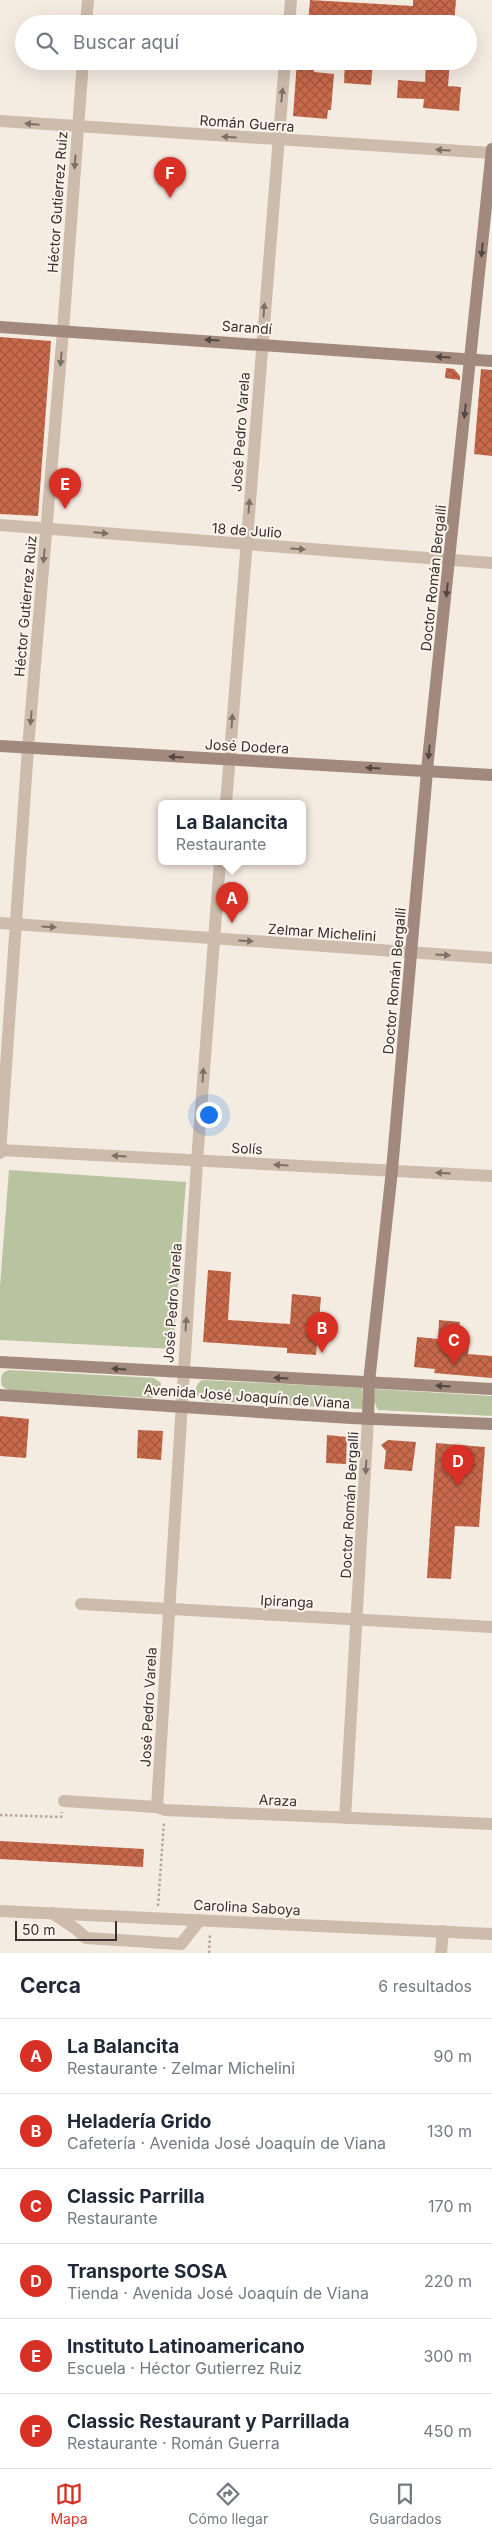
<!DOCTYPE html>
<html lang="es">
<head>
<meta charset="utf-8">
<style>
	:root { --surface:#fff; --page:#f2f2f3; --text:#1f2937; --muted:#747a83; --line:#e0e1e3; --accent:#d93025 }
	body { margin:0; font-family:Inter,sans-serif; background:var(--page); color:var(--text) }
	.scale { position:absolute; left:15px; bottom:12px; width:102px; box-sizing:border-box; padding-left:5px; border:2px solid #3b302b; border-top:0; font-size:14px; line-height:18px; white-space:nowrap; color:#3b302b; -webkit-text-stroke:4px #fbf5ee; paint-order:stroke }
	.you { position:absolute; left:208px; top:1114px; width:18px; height:18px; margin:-12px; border:4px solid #fff; border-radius:50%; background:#1a73e8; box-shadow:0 0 0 8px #1a73e833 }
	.badge { display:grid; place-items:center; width:32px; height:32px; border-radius:50%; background:var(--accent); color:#fff; font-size:16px; font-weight:700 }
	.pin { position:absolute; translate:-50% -41px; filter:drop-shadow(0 1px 2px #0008) }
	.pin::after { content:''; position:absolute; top:26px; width:18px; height:15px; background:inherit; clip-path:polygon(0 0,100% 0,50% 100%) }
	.popup { position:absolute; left:158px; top:800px; width:148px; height:65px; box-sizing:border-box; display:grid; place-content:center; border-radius:8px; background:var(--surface); filter:drop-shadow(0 1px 4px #0005); font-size:16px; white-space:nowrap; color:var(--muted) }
	.popup b { font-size:19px; color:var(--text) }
	.popup::after { content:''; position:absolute; left:50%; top:100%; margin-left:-10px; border:10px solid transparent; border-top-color:var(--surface) }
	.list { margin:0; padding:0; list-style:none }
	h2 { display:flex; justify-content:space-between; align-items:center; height:65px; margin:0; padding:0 20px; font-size:21px }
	h2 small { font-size:16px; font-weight:400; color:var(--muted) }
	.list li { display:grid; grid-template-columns:32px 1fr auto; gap:15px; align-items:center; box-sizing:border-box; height:75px; padding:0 20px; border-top:1px solid var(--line) }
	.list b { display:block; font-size:19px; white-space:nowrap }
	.list p { margin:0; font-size:16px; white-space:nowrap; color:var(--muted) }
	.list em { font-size:16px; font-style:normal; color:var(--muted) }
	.icon { flex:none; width:28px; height:28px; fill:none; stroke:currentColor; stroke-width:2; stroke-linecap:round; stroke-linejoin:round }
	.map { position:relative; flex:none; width:492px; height:1953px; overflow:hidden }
	.search { position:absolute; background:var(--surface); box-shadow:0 5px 20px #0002; left:15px; right:15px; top:15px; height:55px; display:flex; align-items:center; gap:12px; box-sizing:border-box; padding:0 18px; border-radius:28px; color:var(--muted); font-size:19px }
	.sheet { height:515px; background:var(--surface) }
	nav { display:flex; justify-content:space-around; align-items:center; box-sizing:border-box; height:70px; border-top:1px solid var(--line); background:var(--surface); font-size:14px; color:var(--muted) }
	nav a { display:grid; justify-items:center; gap:2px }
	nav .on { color:var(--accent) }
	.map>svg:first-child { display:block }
	.green { fill:#b8c4a0 }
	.building { fill:url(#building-cross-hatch) }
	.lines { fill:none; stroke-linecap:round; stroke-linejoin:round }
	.path { stroke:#b9a596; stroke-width:2.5; stroke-dasharray:2.5 2.5; stroke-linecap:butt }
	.street { stroke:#cdbbac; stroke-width:12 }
	.secondary { stroke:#a18a7d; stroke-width:12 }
	.oneway { fill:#7d6f65 }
	.oneway2 { fill:#544640 }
	.labels { text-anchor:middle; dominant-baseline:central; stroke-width:4; stroke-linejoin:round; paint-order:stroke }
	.street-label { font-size:14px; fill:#3b302b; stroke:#fbf5ee }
</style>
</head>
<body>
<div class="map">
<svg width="492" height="1953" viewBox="0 0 492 1953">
	<defs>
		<pattern id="building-cross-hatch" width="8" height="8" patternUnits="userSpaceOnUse" patternTransform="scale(1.25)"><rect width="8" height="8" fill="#c8694b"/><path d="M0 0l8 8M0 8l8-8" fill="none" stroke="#a4573f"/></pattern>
	</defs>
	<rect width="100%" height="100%" fill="#f4ebe1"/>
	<g class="green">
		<path d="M9 1170 186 1182 173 1349 0 1340V1286Z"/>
		<path d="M9 1370 154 1378 161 1383 160 1392 152 1398 8 1390 2 1386C0 1378 1 1372 9 1370Z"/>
		<path d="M202 1380 362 1388 363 1409 204 1401C194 1396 193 1386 202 1380Z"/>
		<path d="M375 1389 492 1396V1416L378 1410 374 1402Z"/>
	</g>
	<g class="building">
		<path d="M310 0 413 6V0H456L454 24 360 22V24H308Z"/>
		<path d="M297 61H315L314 72 334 74 331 110H328L327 119 293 116Z"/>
		<path d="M345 61H373L371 85 344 83Z"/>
		<path d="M426 61H450L448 86 461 87 459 111 423 108 424 99 397 98 398 80 425 82Z"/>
		<path d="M0 337 51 341 38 516 0 514Z"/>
		<path d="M446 368 454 369 460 376V380L445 378Z"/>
		<path d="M481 369 492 370V456L474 454Z"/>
		<path d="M208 1270 231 1272 228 1320 290 1324 292 1294 321 1297 316 1355 287 1353V1348L203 1342Z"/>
		<path d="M439 1320 460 1322 458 1337 470 1338 468 1354 492 1356V1378L434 1373 435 1369 414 1367 417 1337 438 1339Z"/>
		<path d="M0 1416 29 1419 26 1458 0 1456Z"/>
		<path d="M138 1430 163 1431 161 1460 137 1458Z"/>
		<path d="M327 1435 347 1437 346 1464 326 1463Z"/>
		<path d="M388 1440 416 1442 412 1471 384 1469 386 1451 381 1445Z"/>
		<path d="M436 1443 485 1447 479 1527 455 1526 451 1579 427 1578Z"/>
		<path d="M0 1841 144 1849 143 1867 0 1859Z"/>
	</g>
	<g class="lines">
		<g class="path">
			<path d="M0 1815 61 1817 62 1812"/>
			<path d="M158 1906 164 1822"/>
			<path d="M209 1953 210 1934"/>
		</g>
		<g class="street">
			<path d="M86 24 88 0"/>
			<path d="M289 24 291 0"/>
			<path d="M0 121 492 153"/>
			<path d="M0 525 492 563"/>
			<path d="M226 804 285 61"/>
			<path d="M0 923 492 958"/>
			<path d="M0 1150 492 1176"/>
			<path d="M0 1153 28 748 63 331 83 61"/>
			<path d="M81 1604 492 1627"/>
			<path d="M64 1801 157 1807 165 1810 492 1824"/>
			<path d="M157 1807 197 1161 220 862"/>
			<path d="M345 1818 368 1419"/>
			<path d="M0 1911 492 1934"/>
			<path d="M52 1913 76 1929 86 1938 181 1944 200 1920"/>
			<path d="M441 1953 443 1931"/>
		</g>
		<g class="secondary">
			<path d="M0 327 492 361"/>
			<path d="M0 746 492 775"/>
			<path d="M0 1362 492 1389"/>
			<path d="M0 1395 351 1418 492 1424"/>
			<path d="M368 1419 369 1382 392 1170 428 760 492 149"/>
		</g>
	</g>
	<defs><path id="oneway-solid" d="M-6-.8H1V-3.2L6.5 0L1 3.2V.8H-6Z" transform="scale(1.25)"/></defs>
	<g class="oneway">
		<use href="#oneway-solid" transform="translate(282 95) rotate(-84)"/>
		<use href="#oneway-solid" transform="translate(32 124) rotate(-175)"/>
		<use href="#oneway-solid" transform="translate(229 137) rotate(-176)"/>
		<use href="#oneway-solid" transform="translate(443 150) rotate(-177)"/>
		<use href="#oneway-solid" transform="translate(75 162) rotate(94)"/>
		<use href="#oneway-solid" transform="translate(264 310) rotate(-86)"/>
		<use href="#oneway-solid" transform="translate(61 359) rotate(95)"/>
		<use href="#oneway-solid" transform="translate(249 506) rotate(-86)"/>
		<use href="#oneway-solid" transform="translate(101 533) rotate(5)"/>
		<use href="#oneway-solid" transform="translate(298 549) rotate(4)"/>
		<use href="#oneway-solid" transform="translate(44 556) rotate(95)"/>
		<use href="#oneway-solid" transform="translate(31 718) rotate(95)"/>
		<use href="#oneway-solid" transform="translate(232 721) rotate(-86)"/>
		<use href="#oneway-solid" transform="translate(49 927) rotate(4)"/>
		<use href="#oneway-solid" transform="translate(246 941) rotate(4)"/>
		<use href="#oneway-solid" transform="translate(443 955) rotate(3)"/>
		<use href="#oneway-solid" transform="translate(203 1075) rotate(-86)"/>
		<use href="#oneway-solid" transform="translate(119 1156) rotate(-177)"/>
		<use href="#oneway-solid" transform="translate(281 1165) rotate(-177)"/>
		<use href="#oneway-solid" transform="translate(443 1173) rotate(-177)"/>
		<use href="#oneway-solid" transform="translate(186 1324) rotate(-86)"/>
		<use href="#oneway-solid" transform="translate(366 1467) rotate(93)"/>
	</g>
	<g class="oneway2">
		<use href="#oneway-solid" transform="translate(482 250) rotate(96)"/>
		<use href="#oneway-solid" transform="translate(212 340) rotate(-176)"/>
		<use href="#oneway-solid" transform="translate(443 357) rotate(-176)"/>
		<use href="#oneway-solid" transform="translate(465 411) rotate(96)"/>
		<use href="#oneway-solid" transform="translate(447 590) rotate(96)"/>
		<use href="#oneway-solid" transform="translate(429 752) rotate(96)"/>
		<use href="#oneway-solid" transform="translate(176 757) rotate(-177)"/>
		<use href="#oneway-solid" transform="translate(373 768) rotate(-177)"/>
		<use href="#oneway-solid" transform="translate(119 1369) rotate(-177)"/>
		<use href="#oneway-solid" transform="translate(281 1378) rotate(-177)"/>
		<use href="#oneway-solid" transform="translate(443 1386) rotate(-176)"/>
	</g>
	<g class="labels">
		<g class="street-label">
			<text transform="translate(247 123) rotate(4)">Román Guerra</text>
			<text transform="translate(57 202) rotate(-86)">Héctor Gutierrez Ruiz</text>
			<text transform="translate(247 327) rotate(4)">Sarandí</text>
			<text transform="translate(240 432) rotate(-86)">José Pedro Varela</text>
			<text transform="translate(247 530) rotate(4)">18 de Julio</text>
			<text transform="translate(433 578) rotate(-84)">Doctor Román Bergalli</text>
			<text transform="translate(25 606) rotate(-85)">Héctor Gutierrez Ruiz</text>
			<text transform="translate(247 746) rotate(3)">José Dodera</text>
			<text transform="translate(322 932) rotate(4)">Zelmar Michelini</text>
			<text transform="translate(394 981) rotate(-85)">Doctor Román Bergalli</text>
			<text transform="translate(247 1148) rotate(3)">Solís</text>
			<text transform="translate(172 1303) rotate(-86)">José Pedro Varela</text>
			<text transform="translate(247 1396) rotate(4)">Avenida José Joaquín de Viana</text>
			<text transform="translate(349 1505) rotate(-87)">Doctor Román Bergalli</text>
			<text transform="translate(287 1601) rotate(3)">Ipiranga</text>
			<text transform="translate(148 1707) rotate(-87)">José Pedro Varela</text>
			<text transform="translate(278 1800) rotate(3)">Araza</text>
			<text transform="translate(247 1907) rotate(3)">Carolina Saboya</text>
		</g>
	</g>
</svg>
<div class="scale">50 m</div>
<div class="you"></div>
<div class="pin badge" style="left:232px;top:923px">A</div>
<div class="popup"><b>La Balancita</b>Restaurante</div>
<div class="pin badge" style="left:322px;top:1353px">B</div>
<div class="pin badge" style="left:454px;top:1365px">C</div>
<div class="pin badge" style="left:458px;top:1486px">D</div>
<div class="pin badge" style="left:65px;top:509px">E</div>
<div class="pin badge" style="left:170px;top:198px">F</div>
<div class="search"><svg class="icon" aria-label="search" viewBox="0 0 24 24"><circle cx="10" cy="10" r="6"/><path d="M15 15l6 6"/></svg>Buscar aquí</div>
</div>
<section class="sheet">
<h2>Cerca<small>6 resultados</small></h2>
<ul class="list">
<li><span class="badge">A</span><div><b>La Balancita</b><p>Restaurante · Zelmar Michelini</p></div><em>90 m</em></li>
<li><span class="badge">B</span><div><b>Heladería Grido</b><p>Cafetería · Avenida José Joaquín de Viana</p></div><em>130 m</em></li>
<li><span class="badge">C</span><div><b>Classic Parrilla</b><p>Restaurante</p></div><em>170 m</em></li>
<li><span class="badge">D</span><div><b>Transporte SOSA</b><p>Tienda · Avenida José Joaquín de Viana</p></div><em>220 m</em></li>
<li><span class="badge">E</span><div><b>Instituto Latinoamericano</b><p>Escuela · Héctor Gutierrez Ruiz</p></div><em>300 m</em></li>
<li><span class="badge">F</span><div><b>Classic Restaurant y Parrillada</b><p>Restaurante · Román Guerra</p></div><em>450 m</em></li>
</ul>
</section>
<nav>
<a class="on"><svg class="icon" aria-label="map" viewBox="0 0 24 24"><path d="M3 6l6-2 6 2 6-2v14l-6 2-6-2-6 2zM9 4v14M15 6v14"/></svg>Mapa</a>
<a><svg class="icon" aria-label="directions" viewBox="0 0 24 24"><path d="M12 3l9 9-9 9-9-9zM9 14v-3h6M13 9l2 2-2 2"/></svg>Cómo llegar</a>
<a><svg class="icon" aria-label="saved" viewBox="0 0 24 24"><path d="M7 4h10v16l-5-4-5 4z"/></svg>Guardados</a>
</nav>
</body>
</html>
